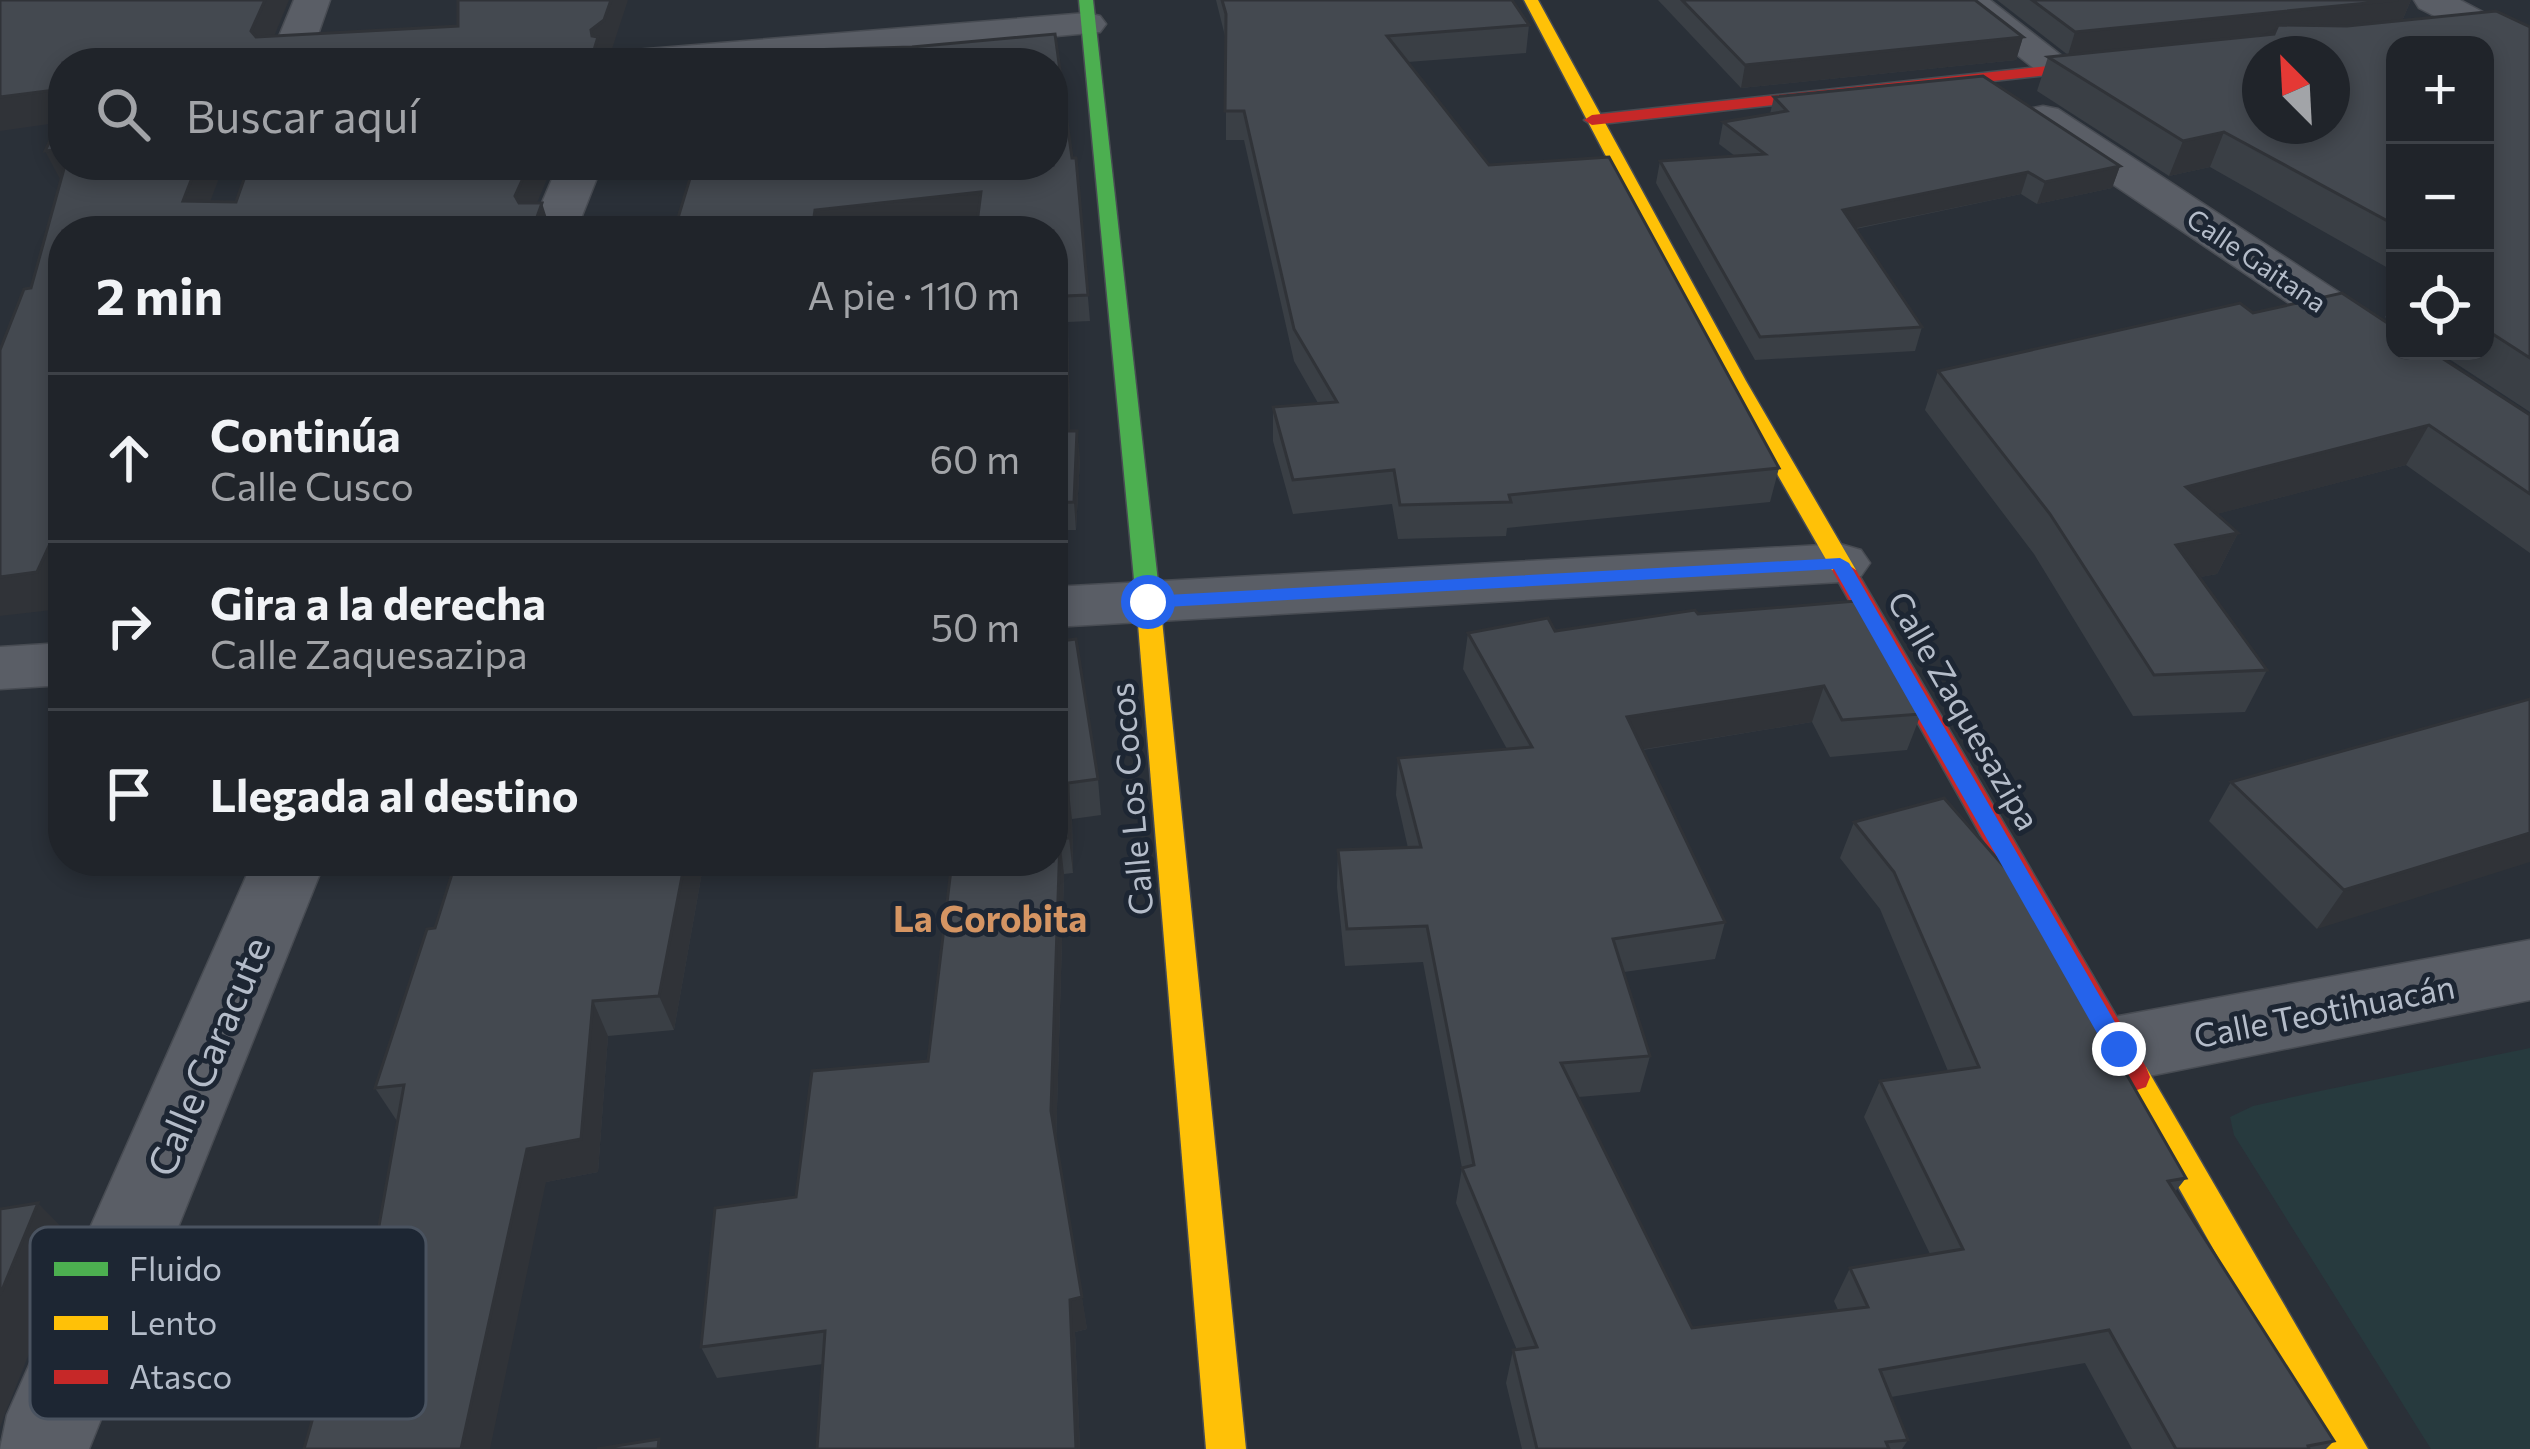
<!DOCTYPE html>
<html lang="es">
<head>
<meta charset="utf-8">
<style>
	:root { --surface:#20242a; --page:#282c32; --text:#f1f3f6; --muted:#a2a4a8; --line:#3d4147 }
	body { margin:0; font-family:Commissioner,sans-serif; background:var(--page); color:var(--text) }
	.controls { position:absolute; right:36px; top:36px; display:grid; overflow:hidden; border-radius:24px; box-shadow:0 6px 18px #0003 }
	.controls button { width:108px; height:108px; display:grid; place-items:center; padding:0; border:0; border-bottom:3px solid var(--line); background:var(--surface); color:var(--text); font:60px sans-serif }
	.compass { position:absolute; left:2242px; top:36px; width:108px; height:108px; border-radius:50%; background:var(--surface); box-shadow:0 6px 18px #0003; rotate:336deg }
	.stop { position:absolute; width:36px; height:36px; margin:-27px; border:9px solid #2563eb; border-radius:50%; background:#fff }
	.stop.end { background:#2563eb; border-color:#fff; box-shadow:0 3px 12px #0008 }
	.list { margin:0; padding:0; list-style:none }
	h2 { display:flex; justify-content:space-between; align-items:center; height:156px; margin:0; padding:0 48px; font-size:51px }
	h2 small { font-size:39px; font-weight:400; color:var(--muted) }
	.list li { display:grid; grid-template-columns:78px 1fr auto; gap:36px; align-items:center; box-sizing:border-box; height:168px; padding:0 48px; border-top:3px solid var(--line) }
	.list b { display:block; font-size:45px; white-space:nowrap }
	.list p { margin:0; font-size:39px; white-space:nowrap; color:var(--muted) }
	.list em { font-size:39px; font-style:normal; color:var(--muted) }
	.icon { flex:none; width:66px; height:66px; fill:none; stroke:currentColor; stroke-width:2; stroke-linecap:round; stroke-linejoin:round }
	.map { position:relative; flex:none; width:2530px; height:1449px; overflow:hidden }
	.search { position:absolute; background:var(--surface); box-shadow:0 6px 18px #0003; left:48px; top:48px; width:1020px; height:132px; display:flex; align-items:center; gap:30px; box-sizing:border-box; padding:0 42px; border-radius:48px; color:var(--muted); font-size:45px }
	.panel { position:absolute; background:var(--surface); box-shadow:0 6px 18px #0003; left:48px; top:216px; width:1020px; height:660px; border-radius:48px }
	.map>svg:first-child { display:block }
	.green { fill:#273a3e }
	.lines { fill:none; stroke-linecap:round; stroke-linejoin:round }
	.street-casing { stroke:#484c53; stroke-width:3 }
	.fast-casing { stroke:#484c53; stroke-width:3 }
	.slow-casing { stroke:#484c53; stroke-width:3 }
	.jam-casing { stroke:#484c53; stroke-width:3 }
	.street { fill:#5a5e66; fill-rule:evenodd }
	.fast { fill:#4caf50; fill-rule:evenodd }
	.slow { fill:#ffc107; fill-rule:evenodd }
	.jam { fill:#c62828; fill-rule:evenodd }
	.wall { fill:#3a3f45 }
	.shaded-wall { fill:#303338 }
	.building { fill:#444950; stroke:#303338; stroke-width:3; fill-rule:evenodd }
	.route { fill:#2563eb }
	.labels { text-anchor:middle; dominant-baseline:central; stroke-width:10; stroke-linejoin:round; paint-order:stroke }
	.far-street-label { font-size:27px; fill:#b4bcc9; stroke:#1d2633 }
	.street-label { font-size:33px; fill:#b4bcc9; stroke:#1d2633 }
	.neighbourhood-label { font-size:36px; font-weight:bold; fill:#d59563; stroke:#1d2633 }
	.near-street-label { font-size:39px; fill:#b4bcc9; stroke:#1d2633 }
	.key { fill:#1d2633; stroke:#4a5360; stroke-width:3 }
	.key-label { font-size:33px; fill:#b4bcc9 }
</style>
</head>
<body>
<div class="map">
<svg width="2530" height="1449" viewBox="0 0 2530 1449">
	<rect width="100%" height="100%" fill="#2a3038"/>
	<path class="green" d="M2530 1048V1449H2431L2234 1135 2230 1117 2253 1106 2320 1091Z"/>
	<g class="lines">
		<g class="street-casing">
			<g id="street">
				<path d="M294 0H330L308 63H268Z"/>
				<path d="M1948 0H1990L2080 70 2074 78H2046Z"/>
				<path d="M2414 0H2460L2530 37V65L2419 8Z"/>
				<path d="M1087 13 1100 16 1106 24 1100 32 761 63H603L609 55 623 51Z"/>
				<path d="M2043 106 2058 109 2395 329V351H2429L2530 417V457L2511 453 2028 127 2022 118 2028 109Z"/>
				<path d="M558 165H602L576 231H530Z"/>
				<path d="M1840 544 1861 550 1870 563 1861 576 1840 582 1053 627V587Z"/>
				<path d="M63 643V685L0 689V647Z"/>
				<path d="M253 861H325L89 1449H0L7 1415Z"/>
				<path d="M2530 940V1000L2119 1082 2091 1072 2079 1049 2091 1026 2119 1016Z"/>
			</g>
		</g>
		<g class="fast-casing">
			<path id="fast" d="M1079 0H1093L1160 600 1148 608 1136 600Z"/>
		</g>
		<g class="slow-casing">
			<g id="slow">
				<path d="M1524 0H1538L1746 381 1856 570 1853 575 1844 578 1832 570 1724 381Z"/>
				<path d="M1148 592 1160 600 1246 1449H1206L1136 600Z"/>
				<path d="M2134 1063 2146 1067 2368 1449H2326L2122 1087 2118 1077 2122 1067Z"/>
			</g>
		</g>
		<g class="jam-casing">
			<g id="jam">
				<path d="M2132 57 2138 59V65L1592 125 1584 120 1592 115Z"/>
				<path d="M1844 562 1856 570 2146 1067 2150 1077 2146 1087 2134 1091 2122 1087 1832 570Z"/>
			</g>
		</g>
		<use href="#street" class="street"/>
		<use href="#fast" class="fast"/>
		<use href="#slow" class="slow"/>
		<use href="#jam" class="jam"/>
	</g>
	<g class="wall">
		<path d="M1216 0H1512L1529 25 1526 53 1408 62 1489 165 1779 468 1770 502 1507 528 1506 536 1398 539 1392 504 1293 514 1273 441V407L1318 403 1294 361 1244 140H1226V40Z"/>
		<path d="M1658 0H1975L2023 37 2016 60 1741 88Z"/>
		<path d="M1997 0H2411L2402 21 2530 27V412L2437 351H2485V45H2395V272L2210 167 2169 176 2037 91 2048 57 2068 55Z"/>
		<path d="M1774 97 2120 166 2112 188 2037 204 2021 194 1856 229 1922 327 1915 351 1755 360 1656 183 1660 161 1735 156 1719 144 1723 122 1770 114Z"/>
		<path d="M1076 158 1090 321 1068 322 1070 431 1080 458 1076 530H1053V231L978 218 856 231H674Z"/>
		<path d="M2395 299V325L2385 317Z"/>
		<path d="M2253 313 2530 415V553L2406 465 2216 514 2238 533 2217 574 2200 577 2267 670 2245 712 2133 716 2034 554 1925 410 1938 371Z"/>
		<path d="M1698 614 1921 714 1907 750 1830 757 1812 722 1643 750 1725 922 1715 959 1624 972 1650 1056 1640 1092 1578 1097 1692 1328 1838 1310 1834 1301 1850 1268 1930 1254 1864 1117 1880 1081 1948 1071 1880 909 1840 858 1854 822 2186 1178 2175 1192 2334 1441 2326 1449H2132L2085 1363 1891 1397 1908 1440 1902 1449H1522L1506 1383 1513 1350H1517L1456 1203 1462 1168 1423 962 1345 966 1337 887 1338 850 1408 848 1396 795 1398 758 1507 749 1463 669 1468 633 1555 631Z"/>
		<path d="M1053 642 1098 779 1101 815 1072 819 1073 873 1064 874 1056 1143 1087 1329 1075 1332 1080 1449H817L823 1364 717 1378 701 1347 796 1197 928 1061Z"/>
		<path d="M2530 699 2317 929 2209 821 2231 782Z"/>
		<path d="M456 861H704L674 1030 608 1036 598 1172 546 1182 376 1243 397 1121 375 1088 435 928Z"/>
	</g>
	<g class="shaded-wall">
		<path d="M265 0H289L264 61 251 31Z"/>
		<path d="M611 0H628L612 49 604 57 605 63H590L591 30Z"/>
		<path d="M2398 0H2411L2402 21 2068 55 2075 32Z"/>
		<path d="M2023 37 2016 60 1741 88 1745 65Z"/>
		<path d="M63 89V122L0 131V97Z"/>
		<path d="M2224 132 2210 167 2169 176 2183 141Z"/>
		<path d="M63 149V165H78L62 183 45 151Z"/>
		<path d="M197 165H224L199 231 183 201Z"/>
		<path d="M529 165H553L526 229 515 196Z"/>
		<path d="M2120 166 2112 188 2037 204 2045 182Z"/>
		<path d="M2028 172 2021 194 1837 232 1843 210Z"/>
		<path d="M981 192 984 217 856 231H812L815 210Z"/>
		<path d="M542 203 551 231H532Z"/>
		<path d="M1066 296 1068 322 1070 459 1068 431Z"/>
		<path d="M2429 425 2406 465 2167 527 2186 487Z"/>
		<path d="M1077 431 1080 458 1076 530 1074 502Z"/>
		<path d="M63 516V603L61 609 0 616V577Z"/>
		<path d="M2238 533 2217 574 2157 585 2176 545Z"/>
		<path d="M1824 686 1812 722 1620 753 1627 717Z"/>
		<path d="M1068 783 1072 819 1073 873 1069 838Z"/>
		<path d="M2530 833V862L2317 929 2344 890Z"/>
		<path d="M1060 839 1064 874 1056 1144 1051 1111Z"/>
		<path d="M685 861H704L674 1030 659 996Z"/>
		<path d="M838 861H900L841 872Z"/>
		<path d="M593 1001 608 1036 598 1172 546 1182 490 1449H461L527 1149Z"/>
		<path d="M38 1203 74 1240 0 1427V1295Z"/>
		<path d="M1082 1297 1087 1329 1075 1332 1080 1449H1076L1070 1300Z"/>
	</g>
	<g class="building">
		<path d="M0 0H265L251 31 256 37 458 26V0H611L604 20 591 30 592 36 598 37 590 63H63V89L0 97Z"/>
		<path d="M1222 0H1512L1529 25 1387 36 1489 165 1609 157 1779 468 1509 495 1511 502 1400 505 1394 470 1293 480 1273 407 1337 402 1294 329 1244 111H1225L1226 14Z"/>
		<path d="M1682 0H1975L2023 37 1745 65Z"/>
		<path d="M2032 0H2398L2075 32Z"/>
		<path d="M2496 11 2530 27V358L2485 329V45H2395V225L2224 132 2183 141 2048 57 2274 34 2278 25 2347 26ZM2260 54H2332V126H2260Z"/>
		<path d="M1055 34 1072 158H1076L1088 295 1066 296 1068 431H1077L1074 502 1053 503V231H976L981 192 815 210 812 231H674L694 165H1053V63H729L733 52 912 47Z"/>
		<path d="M1983 76 2120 166 2045 182 2028 172 1843 210 1922 327 1760 337 1660 161 1765 154 1723 122 1787 111 1774 97Z"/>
		<path d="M63 114V149L45 151Z"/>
		<path d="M65 165H197L183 201 236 202 249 165H529L515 196 519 203H542L532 231H63V516L37 572 0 577V350L24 289 31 288Z"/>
		<path d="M2342 293 2395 328V351H2431L2530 415V494L2429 425 2186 487 2238 533 2176 545 2267 670 2154 675 2050 514 1938 371 2240 303 2253 313Z"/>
		<path d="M1856 601 1921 714 1842 720 1824 686 1627 717 1725 922 1613 939 1650 1056 1561 1063 1692 1328 1868 1307 1850 1268 1963 1249 1880 1081 1979 1067 1894 872 1854 822 1944 798 2014 878 2186 1178 2168 1181 2334 1441 2308 1446 2309 1449H2176L2109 1330 1880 1370 1908 1440 1886 1442 1889 1449H1537L1513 1350 1537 1347 1462 1168 1474 1165 1427 926 1347 929 1338 850 1421 847 1398 758 1532 747 1468 633 1548 618 1555 631 1695 610 1698 614Z"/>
		<path d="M1076 639 1098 779 1068 783 1069 838 1060 839 1051 1111 1082 1297 1070 1300 1076 1449H817L825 1331 701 1347 715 1208 796 1197 812 1071 928 1061 952 861H1053V642Z"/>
		<path d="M2530 699V833L2344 890 2231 782Z"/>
		<path d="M456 861H685L659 996 593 1001 581 1139 527 1149 461 1449H304L362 1245 376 1243 404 1085 375 1088 427 929 435 928Z"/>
		<path d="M38 1203 0 1295V1209Z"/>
		<path d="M659 1439 658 1449H597Z"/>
	</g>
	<path class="route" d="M1840 558 1849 563 2127 1043V1056H2110L1834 569 1148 608 1139 602 1148 596Z"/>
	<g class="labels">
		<g class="far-street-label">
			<text transform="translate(2257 260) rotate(34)">Calle Gaitana</text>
		</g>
		<g class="street-label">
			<text transform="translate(1965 710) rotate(60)">Calle Zaquesazipa</text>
			<text transform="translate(1130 799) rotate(-95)">Calle Los Cocos</text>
			<text transform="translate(2324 1010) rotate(-11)">Calle Teotihuacán</text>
		</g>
		<g class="neighbourhood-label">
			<text x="990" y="917">La Corobita</text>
		</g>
		<g class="near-street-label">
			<text transform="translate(207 1056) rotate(-67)">Calle Caracute</text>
		</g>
	</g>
	<rect x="30" y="1227" width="396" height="192" rx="18" class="key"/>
	<rect x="54" y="1262" width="54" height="14" fill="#4caf50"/>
	<rect x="54" y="1316" width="54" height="14" fill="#ffc107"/>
	<rect x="54" y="1370" width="54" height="14" fill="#c62828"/>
	<g class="key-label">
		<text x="129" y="1281">Fluido</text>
		<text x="129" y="1335">Lento</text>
		<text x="129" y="1389">Atasco</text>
	</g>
</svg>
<div class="controls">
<button>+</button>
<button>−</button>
<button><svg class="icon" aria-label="locate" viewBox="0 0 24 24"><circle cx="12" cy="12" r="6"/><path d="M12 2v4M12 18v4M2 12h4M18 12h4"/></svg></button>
</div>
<svg class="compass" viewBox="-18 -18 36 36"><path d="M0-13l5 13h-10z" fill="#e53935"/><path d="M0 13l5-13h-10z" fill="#a2a4a8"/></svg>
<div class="stop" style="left:1148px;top:602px"></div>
<div class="stop end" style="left:2119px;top:1049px"></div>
<div class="search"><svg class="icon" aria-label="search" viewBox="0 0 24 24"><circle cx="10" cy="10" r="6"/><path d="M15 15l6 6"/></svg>Buscar aquí</div>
<section class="panel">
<h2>2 min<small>A pie · 110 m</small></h2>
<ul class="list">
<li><svg class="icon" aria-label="ahead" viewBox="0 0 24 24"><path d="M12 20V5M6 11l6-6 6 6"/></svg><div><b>Continúa</b><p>Calle Cusco</p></div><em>60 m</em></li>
<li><svg class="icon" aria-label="right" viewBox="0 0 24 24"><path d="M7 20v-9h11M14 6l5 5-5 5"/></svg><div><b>Gira a la derecha</b><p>Calle Zaquesazipa</p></div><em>50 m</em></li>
<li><svg class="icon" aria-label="arrive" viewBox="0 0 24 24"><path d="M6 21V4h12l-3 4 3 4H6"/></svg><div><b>Llegada al destino</b></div></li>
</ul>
</section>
</div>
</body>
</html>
